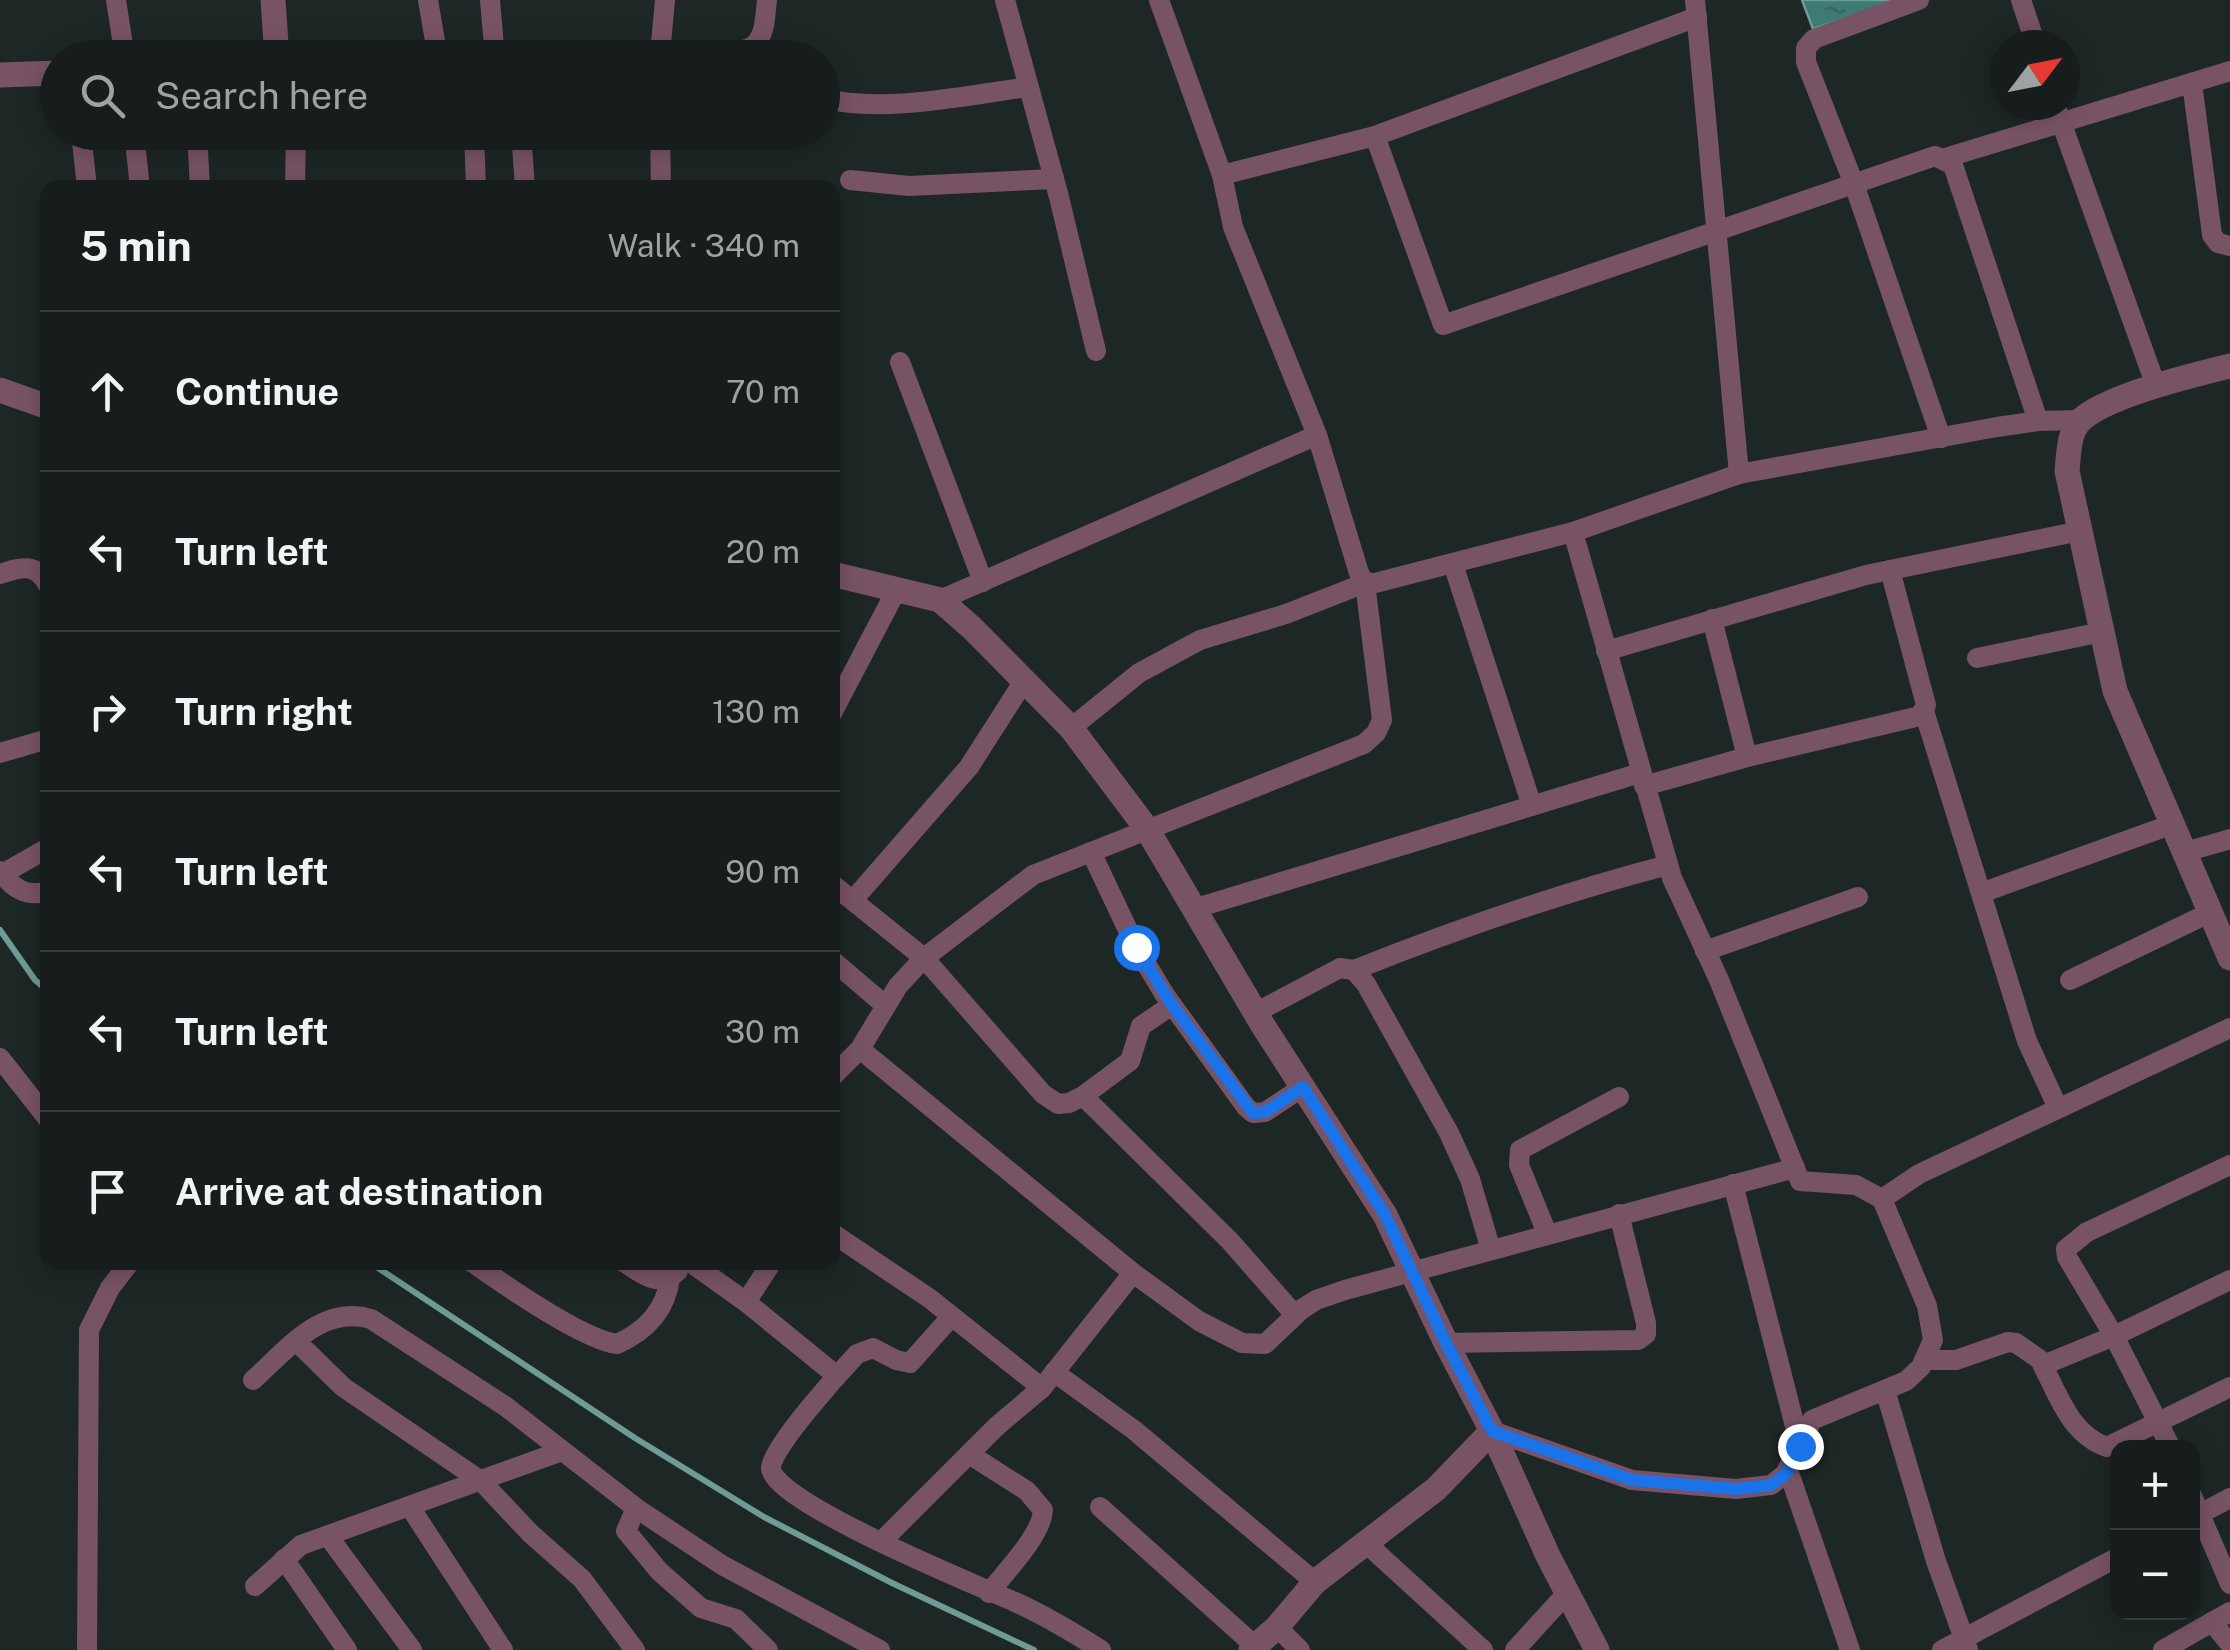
<!DOCTYPE html>
<html lang="en">
<head>
<meta charset="utf-8">
<style>
	:root { --surface:#161d1c; --page:#232a29; --text:#f1f3f6; --muted:#9ea2a3; --line:#353b3b }
	body { margin:0; font-family:"Public Sans",sans-serif; background:var(--page); color:var(--text) }
	.controls { position:absolute; right:30px; bottom:30px; display:grid; overflow:hidden; border-radius:20px; box-shadow:0 5px 25px #0003 }
	.controls button { width:90px; height:90px; display:grid; place-items:center; padding:0; border:0; border-bottom:2px solid var(--line); background:var(--surface); color:var(--text); font:50px sans-serif }
	.compass { position:absolute; left:1990px; top:30px; width:90px; height:90px; border-radius:50%; background:var(--surface); box-shadow:0 5px 25px #0003; rotate:58deg }
	.stop { position:absolute; width:30px; height:30px; margin:-22px; border:8px solid #1a73e8; border-radius:50%; background:#fff }
	.stop.end { background:#1a73e8; border-color:#fff; box-shadow:0 2px 10px #0008 }
	.list { margin:0; padding:0; list-style:none }
	h2 { display:flex; justify-content:space-between; align-items:center; height:130px; margin:0; padding:0 40px; font-size:42px }
	h2 small { font-size:32px; font-weight:400; color:var(--muted) }
	.list li { display:grid; grid-template-columns:65px 1fr auto; gap:30px; align-items:center; box-sizing:border-box; height:160px; padding:0 40px; border-top:2px solid var(--line) }
	.list b { display:block; font-size:38px; white-space:nowrap }
	.list em { font-size:32px; font-style:normal; color:var(--muted) }
	.icon { flex:none; width:55px; height:55px; fill:none; stroke:currentColor; stroke-width:2; stroke-linecap:round; stroke-linejoin:round }
	.map { position:relative; flex:none; width:2230px; height:1650px; overflow:hidden }
	.search { position:absolute; background:var(--surface); box-shadow:0 5px 25px #0003; left:40px; top:40px; width:800px; height:110px; display:flex; align-items:center; gap:25px; box-sizing:border-box; padding:0 35px; border-radius:55px; color:var(--muted); font-size:38px }
	.panel { position:absolute; background:var(--surface); box-shadow:0 5px 25px #0003; left:40px; top:180px; width:800px; height:1090px; border-radius:20px }
	.map>svg:first-child { display:block }
	.water { fill:url(#water-ripples); stroke:#6e9b96; stroke-width:2.5 }
	.lines { fill:none; stroke-linecap:round; stroke-linejoin:round }
	.stream { stroke:#6e9b96; stroke-width:6 }
	.minor { stroke:#785366; stroke-width:20 }
	.tertiary { stroke:#785366; stroke-width:25 }
	.route { stroke:#1a73e8; stroke-width:12 }
</style>
</head>
<body>
<div class="map">
<svg width="2230" height="1650" viewBox="0 0 2230 1650">
	<defs>
		<pattern id="water-ripples" width="26" height="14" patternUnits="userSpaceOnUse" patternTransform="scale(2.5)"><rect width="26" height="14" fill="#3d7b73"/><path d="M2 4q2-2 4 0t4 0M15 11q2-2 4 0t4 0" fill="none" stroke="#40635e"/></pattern>
	</defs>
	<rect width="100%" height="100%" fill="#1d2726"/>
	<path class="water" d="M1802 0H1902L1813 29Z"/>
	<g class="lines">
		<g class="stream">
			<path d="M0 930 35 980 48 991"/>
			<path d="M369 1262 635 1438 764 1517 892 1583 1034 1650"/>
		</g>
		<g class="minor">
			<path d="M116 0 125 58"/>
			<path d="M428 0 438 58"/>
			<path d="M490 0 495 58"/>
			<path d="M1005 0 1059 197 1096 351"/>
			<path d="M1159 0 1222 175 1233 227 1317 435 1359 573 1365 583H1375L1573 532 1672 878 1719 980 1800 1181 1856 1185 1882 1199 1927 1306 1933 1340 1921 1367 1906 1381 1812 1420 1785 1474 1771 1485 1736 1489 1632 1480 1492 1431"/>
			<path d="M1919 0 1814 39 1806 48V62L1854 184 1941 438"/>
			<path d="M2021 0 2036 45"/>
			<path d="M1697 17 1375 136 1443 325 1935 156 1953 165 2038 421"/>
			<path d="M577 58 660 54 665 0"/>
			<path d="M660 58V54C680 53 740 57 754 45 766 35 765 14 767 0"/>
			<path d="M2192 83 2212 235 2218 243 2230 246"/>
			<path d="M822 98C884 114 966 95 1029 87"/>
			<path d="M2055 105 2156 386"/>
			<path d="M81 132 87 188"/>
			<path d="M134 132 140 188"/>
			<path d="M197 132 200 188"/>
			<path d="M474 132 476 188"/>
			<path d="M521 132 525 188"/>
			<path d="M660 132 661 188"/>
			<path d="M1945 158 2230 71"/>
			<path d="M1222 175 1375 136"/>
			<path d="M850 180 909 186 1054 179"/>
			<path d="M295 188 296 132"/>
			<path d="M900 362 983 582"/>
			<path d="M1739 474 1997 427 2038 421 2080 420"/>
			<path d="M1573 532 1739 474 1695 0"/>
			<path d="M1453 564 1532 806"/>
			<path d="M0 574C21 567 36 562 48 585"/>
			<path d="M940 600 1317 435"/>
			<path d="M1712 619 1747 757"/>
			<path d="M1606 651 1866 575 2080 531"/>
			<path d="M1977 658 2102 632"/>
			<path d="M1924 711 2027 1041 2058 1108"/>
			<path d="M832 713 897 589"/>
			<path d="M0 753 48 739"/>
			<path d="M1644 786 1747 757 1920 716 1926 705 1890 570"/>
			<path d="M1091 852 1136 947 1165 995 1246 1107 1253 1113 1265 1112 1303 1087"/>
			<path d="M2185 852 2230 839"/>
			<path d="M0 871C12 888 27 898 48 891"/>
			<path d="M2 874 48 848"/>
			<path d="M832 884 924 958 1043 1094 1058 1104 1069 1103 1083 1096 1130 1061 1141 1026 1172 1005"/>
			<path d="M1981 893 2173 824"/>
			<path d="M853 900 969 767 1024 681"/>
			<path d="M1193 909 1640 773"/>
			<path d="M1705 951 1858 897"/>
			<path d="M832 960 886 1006"/>
			<path d="M1354 970C1457 929 1560 893 1668 865"/>
			<path d="M2070 980 2209 913"/>
			<path d="M1255 1013 1340 968 1354 970 1366 984 1449 1133 1470 1179 1491 1250"/>
			<path d="M860 1049 1133 1273 1199 1321 1242 1343 1265 1344 1302 1309 1316 1300 1345 1290 1795 1168"/>
			<path d="M0 1058 48 1119"/>
			<path d="M832 1077 860 1049 898 986 924 958 1033 875 1364 744 1376 733 1382 720 1365 583 1286 614 1200 640 1139 673 1071 728"/>
			<path d="M1083 1096 1230 1241 1295 1315"/>
			<path d="M1733 1184 1800 1446"/>
			<path d="M1882 1199 1919 1174 2230 1028"/>
			<path d="M832 1233 929 1298 1042 1388"/>
			<path d="M1547 1233 1519 1165 1520 1150 1619 1097"/>
			<path d="M472 1262C503 1284 582 1339 617 1344 646 1331 666 1310 670 1278"/>
			<path d="M624 1262C641 1274 660 1289 678 1271"/>
			<path d="M690 1262 746 1302 837 1376"/>
			<path d="M746 1302 772 1262"/>
			<path d="M951 1317 910 1363 896 1360 873 1348 857 1354C840 1372 771 1448 771 1468 772 1502 979 1586 1015 1602 1044 1615 1074 1633 1101 1650"/>
			<path d="M296 1341 343 1387 481 1481 530 1533 582 1579 635 1650"/>
			<path d="M1446 1343 1638 1340 1646 1334V1323L1619 1214"/>
			<path d="M1924 1360H1956L2008 1342 2016 1343 2046 1364 2114 1336 2230 1280"/>
			<path d="M2042 1364C2059 1396 2070 1434 2107 1447L2230 1387"/>
			<path d="M1054 1372 1134 1430 1315 1582"/>
			<path d="M253 1380C287 1350 321 1304 371 1319L505 1406 636 1508 722 1565 880 1650"/>
			<path d="M1885 1390 1936 1561 1968 1650"/>
			<path d="M2171 1448 2114 1336 2067 1257 2066 1249 2087 1232 2230 1165"/>
			<path d="M969 1454 1027 1491 1043 1510C1042 1535 1005 1572 989 1593"/>
			<path d="M1788 1470 1850 1650"/>
			<path d="M2192 1496 2230 1584"/>
			<path d="M410 1507 503 1650"/>
			<path d="M1100 1507 1255 1646"/>
			<path d="M636 1508 626 1531 659 1571 701 1608 736 1619 768 1650"/>
			<path d="M2192 1518 2230 1498"/>
			<path d="M328 1536 412 1650"/>
			<path d="M881 1542 997 1426 1042 1388 1133 1273"/>
			<path d="M1367 1544 1483 1650"/>
			<path d="M284 1559 347 1650"/>
			<path d="M255 1586 301 1545 562 1451"/>
			<path d="M2212 1622 2230 1612"/>
			<path d="M1277 1627 1300 1650"/>
			<path d="M87 1650 89 1330 110 1288 130 1262"/>
			<path d="M1515 1650 1567 1593"/>
			<path d="M1942 1650 2118 1557"/>
			<path d="M2163 1650 2212 1622 2230 1644"/>
		</g>
		<g class="tertiary">
			<path d="M273 0 277 58"/>
			<path d="M0 75 58 73"/>
			<path d="M2230 366C2193 375 2110 395 2082 419 2068 431 2069 454 2067 471L2115 691 2230 958"/>
			<path d="M0 390 48 407"/>
			<path d="M832 574 940 600 972 628 1071 728 1147 829 1262 1024 1385 1215 1446 1343 1492 1431 1548 1556 1597 1650"/>
			<path d="M1251 1650 1277 1627 1315 1582 1436 1489 1492 1431"/>
		</g>
	</g>
	<g class="lines">
		<path class="route" d="M1136 947 1172 1005 1253 1113 1265 1112 1303 1087 1385 1215 1446 1343 1492 1431 1632 1480 1736 1489 1771 1485 1786 1474 1800 1446"/>
	</g>
</svg>
<div class="controls">
<button>+</button>
<button>−</button>
</div>
<svg class="compass" viewBox="-18 -18 36 36"><path d="M0-13l5 13h-10z" fill="#e53935"/><path d="M0 13l5-13h-10z" fill="#9ea2a3"/></svg>
<div class="stop" style="left:1136px;top:947px"></div>
<div class="stop end" style="left:1800px;top:1446px"></div>
<div class="search"><svg class="icon" aria-label="search" viewBox="0 0 24 24"><circle cx="10" cy="10" r="6"/><path d="M15 15l6 6"/></svg>Search here</div>
<section class="panel">
<h2>5 min<small>Walk · 340 m</small></h2>
<ul class="list">
<li><svg class="icon" aria-label="ahead" viewBox="0 0 24 24"><path d="M12 20V5M6 11l6-6 6 6"/></svg><div><b>Continue</b></div><em>70 m</em></li>
<li><svg class="icon" aria-label="left" viewBox="0 0 24 24"><path d="M17 20v-9H6M10 6l-5 5 5 5"/></svg><div><b>Turn left</b></div><em>20 m</em></li>
<li><svg class="icon" aria-label="right" viewBox="0 0 24 24"><path d="M7 20v-9h11M14 6l5 5-5 5"/></svg><div><b>Turn right</b></div><em>130 m</em></li>
<li><svg class="icon" aria-label="left" viewBox="0 0 24 24"><path d="M17 20v-9H6M10 6l-5 5 5 5"/></svg><div><b>Turn left</b></div><em>90 m</em></li>
<li><svg class="icon" aria-label="left" viewBox="0 0 24 24"><path d="M17 20v-9H6M10 6l-5 5 5 5"/></svg><div><b>Turn left</b></div><em>30 m</em></li>
<li><svg class="icon" aria-label="arrive" viewBox="0 0 24 24"><path d="M6 21V4h12l-3 4 3 4H6"/></svg><div><b>Arrive at destination</b></div></li>
</ul>
</section>
</div>
</body>
</html>
